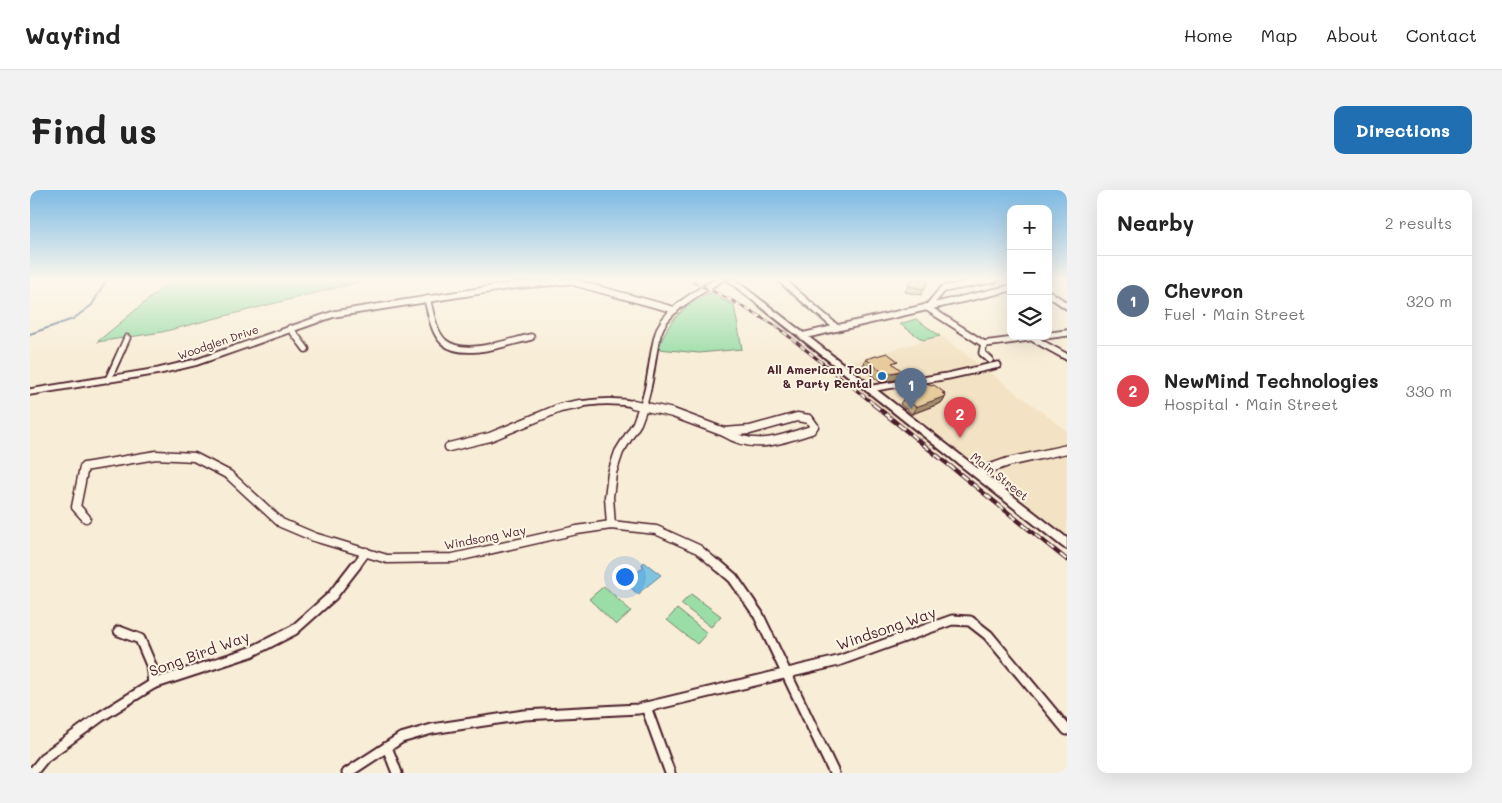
<!DOCTYPE html>
<html lang="en">
<head>
<meta charset="utf-8">
<style>
	:root { --surface:#fff; --page:#f2f2f2; --text:#222; --muted:#767676; --line:#e0e0e0; --accent:#1f6fb2 }
	body { margin:0; font-family:Mali,sans-serif; background:var(--page); color:var(--text) }
	.controls { position:absolute; right:15px; top:15px; display:grid; overflow:hidden; border-radius:10px; box-shadow:0 5px 20px #0002 }
	.controls button { width:45px; height:45px; display:grid; place-items:center; padding:0; border:0; border-bottom:1px solid var(--line); background:var(--surface); color:var(--text); font:25px sans-serif }
	.you { position:absolute; left:594px; top:386px; width:18px; height:18px; margin:-12px; border:4px solid #fff; border-radius:50%; background:#1a73e8; box-shadow:0 0 0 8px #1a73e833 }
	.badge { display:grid; place-items:center; width:32px; height:32px; border-radius:50%; background:var(--accent); color:#fff; font-size:16px; font-weight:700 }
	.pin { position:absolute; translate:-50% -41px; filter:drop-shadow(0 1px 2px #0008) }
	.pin::after { content:''; position:absolute; top:26px; width:18px; height:15px; background:inherit; clip-path:polygon(0 0,100% 0,50% 100%) }
	.list { margin:0; padding:0; list-style:none }
	h2 { display:flex; justify-content:space-between; align-items:center; height:65px; margin:0; padding:0 20px; font-size:21px }
	h2 small { font-size:16px; font-weight:400; color:var(--muted) }
	.list li { display:grid; grid-template-columns:32px 1fr auto; gap:15px; align-items:center; box-sizing:border-box; height:90px; padding:0 20px; border-top:1px solid var(--line) }
	.list b { display:block; font-size:19px; white-space:nowrap }
	.list p { margin:0; font-size:16px; white-space:nowrap; color:var(--muted) }
	.list em { font-size:16px; font-style:normal; color:var(--muted) }
	.icon { flex:none; width:28px; height:28px; fill:none; stroke:currentColor; stroke-width:2; stroke-linecap:round; stroke-linejoin:round }
	.map { position:relative; flex:none; width:1037px; height:583px; overflow:hidden; border-radius:10px }
	header { display:flex; align-items:center; gap:30px; box-sizing:border-box; height:70px; padding:0 25px; background:var(--surface); border-bottom:1px solid var(--line) }
	header strong { font-size:24px }
	nav { display:flex; gap:28px; margin-inline-start:auto; font-size:18px }
	.intro { display:flex; align-items:center; justify-content:space-between; box-sizing:border-box; height:120px; padding:0 30px }
	h1 { margin:0; font-size:35px }
	.button { padding:12px 22px; border-radius:10px; background:var(--accent); color:#fff; font-size:18px; font-weight:700 }
	main { display:flex; gap:30px; padding:0 30px }
	aside { flex:1; background:var(--surface); border-radius:10px; box-shadow:0 5px 20px #0002 }
	.map>svg:first-child { display:block }
	.built { fill:#f3e3c4 }
	.green { fill:#9bdda7; stroke:#727e69 }
	.water { fill:#7ec3df; stroke:#698197 }
	.lines { fill:none; stroke-linecap:round; stroke-linejoin:round }
	.stream { stroke:#698197; stroke-width:2 }
	.minor-far2-casing { stroke:#4a1f2b; stroke-width:9 }
	.minor-far1-casing { stroke:#4a1f2b; stroke-width:11 }
	.minor-casing { stroke:#4a1f2b; stroke-width:13 }
	.major-casing { stroke:#4a1f2b; stroke-width:4 }
	.minor-far2 { stroke:#fcf5e5; stroke-width:5.5 }
	.minor-far1 { stroke:#fcf5e5; stroke-width:8 }
	.minor { stroke:#fcf5e5; stroke-width:9 }
	.major { fill:#fcf5e5; fill-rule:evenodd }
	.rail-far1-casing { stroke:#4a1f2b; stroke-width:3 }
	.rail-casing { stroke:#4a1f2b; stroke-width:4.5 }
	.rail-far1 { stroke:#fcf5e5; stroke-width:2; stroke-dasharray:5.5; stroke-linecap:butt }
	.rail { stroke:#fcf5e5; stroke-width:2.5; stroke-dasharray:8; stroke-linecap:butt }
	.wall { fill:#c7af85; stroke:#4a1f2b }
	.shaded-wall { fill:#a28e6c; stroke:#4a1f2b }
	.building { fill:#e7cb9b; stroke:#4a1f2b }
	.poi-dot { fill:#1f6fb2; stroke:#fcf5e5; stroke-width:2 }
	.labels { text-anchor:middle; dominant-baseline:central; stroke-width:4; stroke-linejoin:round; paint-order:stroke }
	.far-street-label { font-size:11px; fill:#4a1f2b; stroke:#fcf5e5 }
	.poi-label { font-size:12px; font-weight:bold; fill:#4a1f2b; stroke:#fcf5e5; text-anchor:end }
	.street-label { font-size:12px; fill:#4a1f2b; stroke:#fcf5e5 }
	.near-street-label { font-size:15px; fill:#4a1f2b; stroke:#fcf5e5 }
</style>
</head>
<body>
<header>
<strong>Wayfind</strong>
<nav><a>Home</a><a>Map</a><a>About</a><a>Contact</a></nav>
</header>
<div class="intro"><h1>Find us</h1><a class="button">Directions</a></div>
<main>
<div class="map">
<svg width="1037" height="583" viewBox="0 0 1037 583">
	<rect width="100%" height="100%" fill="#f8edd6"/>
	<filter id="ink" filterUnits="userSpaceOnUse"><feTurbulence type="fractalNoise" baseFrequency=".02" numOctaves="2"/><feDisplacementMap in="SourceGraphic" scale="10" xChannelSelector="R" yChannelSelector="G"/><feConvolveMatrix kernelMatrix="1 2 1 2 8 2 1 2 1" color-interpolation-filters="sRGB"/></filter>
	<g filter="url(#ink)">
		<path class="built" d="M911 146 1037 241V359L825 198 799 174H813Z"/>
		<g class="green">
			<path d="M143 89H340L132 142 67 152Z"/>
			<path d="M679 103 704 115 712 159 669 163 629 159C636 131 655 116 679 103Z"/>
			<path d="M886 129 910 146 893 150 870 134Z"/>
			<path d="M574 396 601 421 586 435 559 409Z"/>
			<path d="M661 404 691 426 681 437 651 414Z"/>
			<path d="M647 419 677 443 667 454 637 430Z"/>
		</g>
		<path class="water" d="M614 372 631 385 611 401 609 405 594 392 599 390 613 377 612 374Z"/>
		<g class="lines">
			<path class="stream" d="M0 144 43 129 62 115 77 89"/>
			<g class="minor-far2-casing">
				<g id="minor-far2">
					<path d="M750 89 807 138"/>
					<path d="M1018 103 1037 116"/>
					<path d="M397 109C401 123 403 142 414 152 434 169 478 152 501 147"/>
					<path d="M896 117 954 154 1037 143"/>
					<path d="M898 117 913 99 966 89"/>
					<path d="M260 138 276 159"/>
					<path d="M772 146 981 98"/>
					<path d="M1004 149 1037 167"/>
					<path d="M954 154 952 163 960 170"/>
					<path d="M78 190 97 148"/>
					<path d="M838 199 918 186 968 175"/>
					<path d="M0 202 129 181 167 172 304 124 481 96 539 91 645 120"/>
					<path d="M544 215C567 211 586 210 609 215"/>
					<path d="M613 215C622 192 621 168 628 144 634 120 671 101 690 89"/>
				</g>
			</g>
			<g class="minor-far1-casing">
				<g id="minor-far1">
					<path d="M603 214 643 223 694 242"/>
					<path d="M767 227 779 229 784 236 781 240C749 250 725 261 694 242L720 240Z"/>
					<path d="M419 257 460 247 530 218 550 214"/>
					<path d="M947 283 978 272 1037 259"/>
					<path d="M56 328 46 317 54 277 126 265 164 267 199 285 251 333 284 347 357 369 423 368 547 340 581 335 626 340 668 359 689 377"/>
					<path d="M581 335 579 307 582 283 589 262 607 233 614 214"/>
					<path d="M325 377 336 362"/>
				</g>
			</g>
			<g class="minor-casing">
				<g id="minor">
					<path d="M688 375 703 388 728 424 804 583"/>
					<path d="M89 441 110 449 121 475 123 494"/>
					<path d="M616 517 640 583"/>
					<path d="M357 557 367 583"/>
					<path d="M2 583 15 567 70 527 123 494 221 462 264 440 302 406 326 375"/>
					<path d="M317 583 371 548 402 539 494 525 608 519 808 471 922 430 940 431 958 445 1037 540"/>
				</g>
			</g>
			<g class="major-casing">
				<path id="major" d="M696 89H704L1037 348V359L1033 357Z"/>
			</g>
			<use href="#minor-far2" class="minor-far2"/>
			<use href="#minor-far1" class="minor-far1"/>
			<use href="#minor" class="minor"/>
			<use href="#major" class="major"/>
			<g class="rail-far1-casing">
				<path id="rail-far1" d="M657 89 701 110 746 136 845 215"/>
			</g>
			<g class="rail-casing">
				<path id="rail" d="M843 214 1037 370"/>
			</g>
			<use href="#rail-far1" class="rail-far1"/>
			<use href="#rail" class="rail"/>
		</g>
		<g class="wall">
			<path d="M882 89 897 93 891 105 875 102Z"/>
			<path d="M836 169 865 176 867 190 850 192 832 178Z"/>
			<path d="M886 196 913 204 916 206 911 213 882 224 870 214 874 208 883 204 882 203Z"/>
		</g>
		<g class="shaded-wall">
			<path d="M872 181 867 190 850 192 855 184Z"/>
			<path d="M912 203H915L911 208 916 206 911 213 882 224 886 217Z"/>
		</g>
		<g class="building">
			<path d="M882 89H889L896 91 897 93 894 99 878 96Z"/>
			<path d="M857 163 868 171 862 173 872 181 855 184 836 169Z"/>
			<path d="M897 193 901 196 904 195 915 203H912L916 206 886 217 874 208 892 201 886 196Z"/>
		</g>
	</g>
	<linearGradient id="sky" x2="0" y2="1"><stop stop-color="#7dbae4"/><stop offset="0.52" stop-color="#fcf7ed"/><stop offset="1" stop-color="#fcf7ed" stop-opacity="0"/></linearGradient>
	<rect width="1037" height="171" fill="url(#sky)"/>
	<circle class="poi-dot" cx="852" cy="186" r="5"/>
	<g class="labels">
		<g class="far-street-label">
			<text transform="translate(188 152) rotate(-19)">Woodglen Drive</text>
		</g>
		<g class="poi-label">
			<text x="842" y="179">All American Tool<tspan x="842" dy="14">&amp; Party Rental</tspan></text>
		</g>
		<g class="street-label">
			<text transform="translate(970 286) rotate(38)">Main Street</text>
			<text transform="translate(455 347) rotate(-11)">Windsong Way</text>
		</g>
		<g class="near-street-label">
			<text transform="translate(856 438) rotate(-19)">Windsong Way</text>
			<text transform="translate(169 463) rotate(-20)">Song Bird Way</text>
		</g>
	</g>
</svg>
<div class="controls">
<button>+</button>
<button>−</button>
<button><svg class="icon" aria-label="layers" viewBox="0 0 24 24"><path d="M12 4l9 5-9 5-9-5zM3 14l9 5 9-5"/></svg></button>
</div>
<div class="you"></div>
<div class="pin badge" style="left:881px;top:219px;background:#5c6f8a">1</div>
<div class="pin badge" style="left:930px;top:248px;background:#e0444e">2</div>
</div>
<aside>
<h2>Nearby<small>2 results</small></h2>
<ul class="list">
<li><span class="badge" style="background:#5c6f8a">1</span><div><b>Chevron</b><p>Fuel · Main Street</p></div><em>320 m</em></li>
<li><span class="badge" style="background:#e0444e">2</span><div><b>NewMind Technologies</b><p>Hospital · Main Street</p></div><em>330 m</em></li>
</ul>
</aside>
</main>
</body>
</html>
